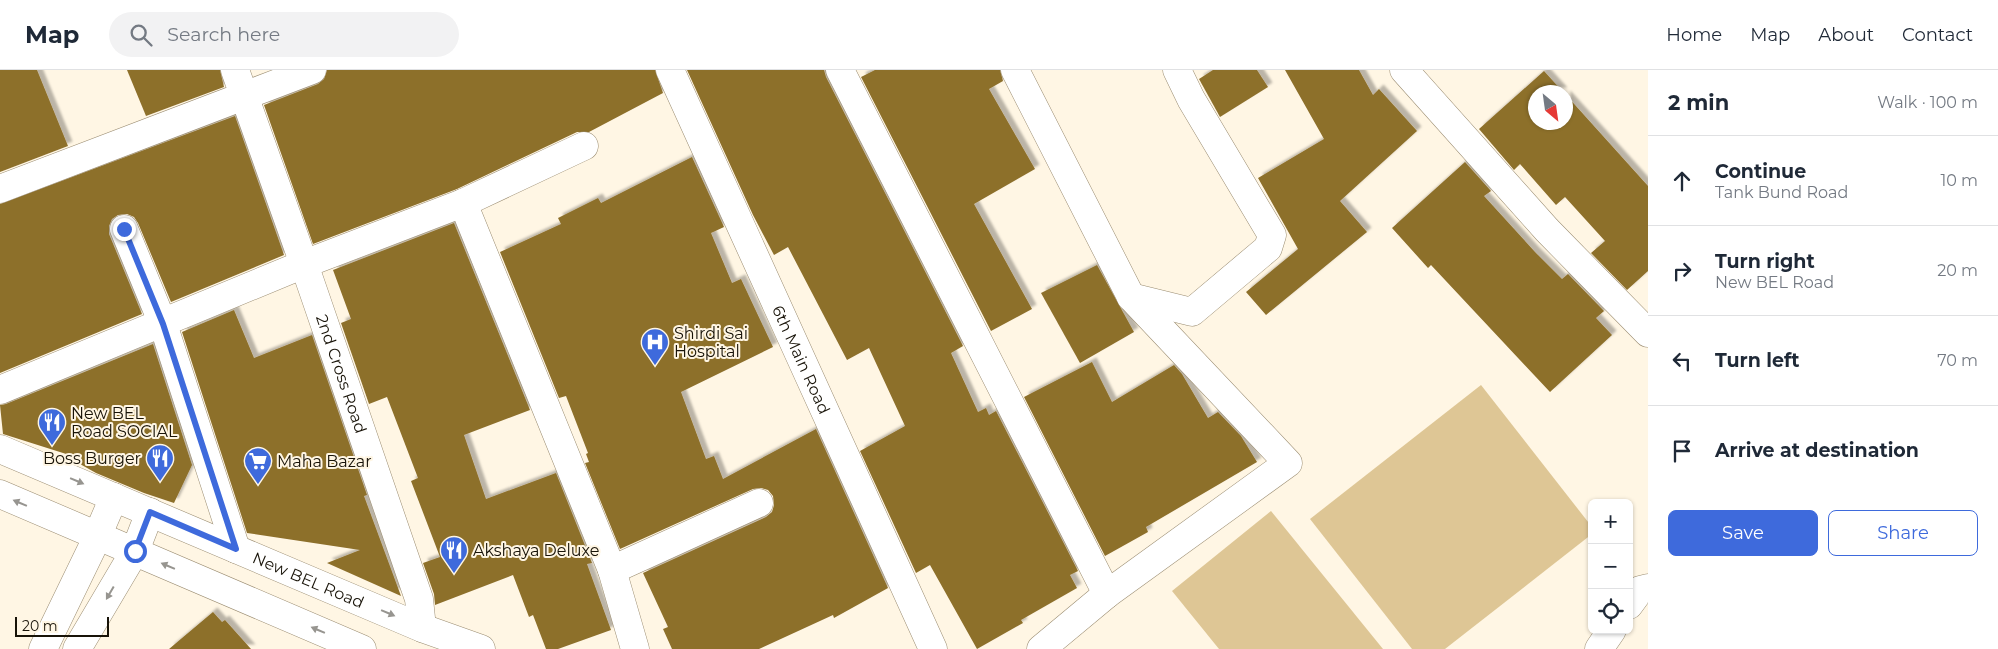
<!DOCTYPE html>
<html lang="en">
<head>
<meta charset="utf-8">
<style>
	:root { --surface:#fff; --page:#f2f2f3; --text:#1f2937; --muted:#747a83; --line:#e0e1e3; --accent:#3e6adc }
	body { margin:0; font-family:Montserrat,sans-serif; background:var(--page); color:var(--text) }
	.controls { position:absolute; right:15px; bottom:15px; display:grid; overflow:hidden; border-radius:8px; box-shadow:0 1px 4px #0004 }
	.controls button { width:45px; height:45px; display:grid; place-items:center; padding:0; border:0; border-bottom:1px solid var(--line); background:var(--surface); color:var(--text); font:25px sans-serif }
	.compass { position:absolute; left:1528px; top:15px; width:45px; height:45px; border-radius:50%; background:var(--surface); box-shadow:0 1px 4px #0004; rotate:151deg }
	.scale { position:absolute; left:15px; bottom:12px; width:94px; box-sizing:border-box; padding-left:5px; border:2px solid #181308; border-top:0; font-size:14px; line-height:18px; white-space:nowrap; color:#181308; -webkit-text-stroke:4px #fff6e4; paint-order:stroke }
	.stop { position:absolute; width:15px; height:15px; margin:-11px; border:4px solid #3e6adc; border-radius:50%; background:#fff }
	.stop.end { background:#3e6adc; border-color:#fff; box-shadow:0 1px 5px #0008 }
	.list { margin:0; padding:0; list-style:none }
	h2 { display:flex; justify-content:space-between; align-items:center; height:65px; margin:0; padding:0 20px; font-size:21px }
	h2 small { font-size:16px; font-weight:400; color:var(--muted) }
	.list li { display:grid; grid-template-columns:32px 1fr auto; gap:15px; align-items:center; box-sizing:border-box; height:90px; padding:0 20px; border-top:1px solid var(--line) }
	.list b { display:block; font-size:19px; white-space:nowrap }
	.list p { margin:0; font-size:16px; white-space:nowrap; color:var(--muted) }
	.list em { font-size:16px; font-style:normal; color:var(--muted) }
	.actions { display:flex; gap:10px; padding:15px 20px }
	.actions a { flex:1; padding:11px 0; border:1px solid var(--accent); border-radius:8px; text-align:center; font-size:18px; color:var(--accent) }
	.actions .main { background:var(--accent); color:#fff }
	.icon { flex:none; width:28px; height:28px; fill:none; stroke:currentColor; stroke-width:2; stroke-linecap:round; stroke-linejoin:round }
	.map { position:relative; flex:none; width:1648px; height:579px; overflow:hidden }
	header { display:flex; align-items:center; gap:30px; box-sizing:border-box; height:70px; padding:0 25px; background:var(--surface); border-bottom:1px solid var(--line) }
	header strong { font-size:24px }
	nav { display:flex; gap:28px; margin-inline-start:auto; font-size:18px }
	.search { width:350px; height:45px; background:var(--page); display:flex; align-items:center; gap:12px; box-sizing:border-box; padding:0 18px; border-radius:28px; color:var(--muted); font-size:19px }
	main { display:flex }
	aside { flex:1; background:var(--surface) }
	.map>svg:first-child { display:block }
	.green { fill:#dec695 }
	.building { fill:#8d6f2b; filter:url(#shadow) }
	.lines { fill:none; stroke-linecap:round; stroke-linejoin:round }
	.street-casing { stroke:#9b8d72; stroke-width:29 }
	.secondary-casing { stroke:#9b8d72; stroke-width:29 }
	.street { stroke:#fff; stroke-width:28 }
	.secondary { stroke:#fff; stroke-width:28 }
	.oneway { fill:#979590 }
	.route { stroke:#3e6adc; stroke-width:6 }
	.labels { text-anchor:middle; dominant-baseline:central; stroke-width:4; stroke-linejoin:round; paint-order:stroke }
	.poi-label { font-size:16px; fill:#181308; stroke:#fff6e4; text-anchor:start }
	.street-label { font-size:16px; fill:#181308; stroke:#fff6e4 }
</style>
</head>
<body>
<header>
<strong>Map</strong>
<div class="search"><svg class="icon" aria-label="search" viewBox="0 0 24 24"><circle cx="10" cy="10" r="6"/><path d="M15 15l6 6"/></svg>Search here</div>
<nav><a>Home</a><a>Map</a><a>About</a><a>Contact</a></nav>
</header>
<main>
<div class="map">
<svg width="1648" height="579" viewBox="0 0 1648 579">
	<defs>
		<filter id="shadow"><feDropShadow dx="4.5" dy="-4.5" stdDeviation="1" flood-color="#0004"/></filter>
	</defs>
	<rect width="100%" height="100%" fill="#fff6e4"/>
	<g class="green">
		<path d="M1481 315 1592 457V464L1445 579H1412L1310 449Z"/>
		<path d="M1271 441 1383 579H1219L1172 521Z"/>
	</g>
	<g class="building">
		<path d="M0 0H37L68 76 0 102Z"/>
		<path d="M127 0H220L224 17 146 46Z"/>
		<path d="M327 0H655L663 23 589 62H577L457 119 313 174 264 35 318 14 324 9Z"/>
		<path d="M687 0H824L826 7 963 276 951 283 978 342 986 338 989 345 996 341 1078 501 1070 505 1077 518 1021 550 1023 553 977 579 930 495 916 503 860 381 905 356 869 278 847 290 788 177 774 185 753 145Z"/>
		<path d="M875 0H1000L1003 11 989 19 1035 99 974 134 1032 239 991 261 861 7Z"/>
		<path d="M1213 0H1257L1268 17 1220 47 1199 9Z"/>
		<path d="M1285 0H1359L1373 25 1379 19 1417 61 1340 131 1367 162 1266 245 1246 222 1298 179 1258 108 1324 69Z"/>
		<path d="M1544 1 1563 22H1536V52H1566V25L1648 116V201L1627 220 1591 183 1605 171 1565 127 1556 135 1520 94 1514 100 1479 59Z"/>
		<path d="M235 46 284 185 171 232 138 153 134 147 127 144 118 145 112 149 109 156V164L142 244 0 303V134Z"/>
		<path d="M692 87 724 157 711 163 732 213 741 209 773 277 681 322 706 389 714 386 723 409 816 359 888 518 834 548 833 545 759 579H672L663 559 668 557 643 503 766 447 772 442 774 435 773 426 768 420 761 418 753 419 620 479 585 393 589 392 586 384 588 383 566 326 559 328 500 182 561 154 558 148 598 128 601 133Z"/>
		<path d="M1465 92 1491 121 1484 126 1535 182 1562 209 1568 204 1604 241 1596 248 1612 265 1550 322 1431 195 1428 198 1392 158Z"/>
		<path d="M454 153 530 340 464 365 486 429 556 403 592 493 587 494 611 560 558 579H546L533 545 529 547 513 505 435 535 434 524 423 493 440 487 411 411 418 408 387 327 369 334 341 253 351 249 333 200Z"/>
		<path d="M1097 195 1134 262 1080 293 1041 223Z"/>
		<path d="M234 240 254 288 312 265 367 425 364 426 401 526 327 493 360 480 247 463 182 262Z"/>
		<path d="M153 274 192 395 174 433 144 423 96 403 80 394 82 389 3 364 0 335 6 334Z"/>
		<path d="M1092 292 1112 332 1174 295 1182 304 1208 348 1218 342 1241 366 1257 392 1146 457 1148 462 1105 486 1024 327Z"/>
		<path d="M213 542 222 552 225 550 251 579H169Z"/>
	</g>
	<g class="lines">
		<g class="street-casing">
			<g id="street">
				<path id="s1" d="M235 0 304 194 419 529 422 558"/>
				<path d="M840 0 1107 524"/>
				<path d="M1015 0 1131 227 1288 393 1107 524 1041 579"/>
				<path d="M1404 0 1547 160 1648 263"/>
				<path d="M0 119 312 0"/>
				<path d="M463 133 612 500 635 579"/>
				<path d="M124 159 163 254 236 479"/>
				<path d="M1131 227 1192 242 1268 178 1272 165 1191 29 1177 0"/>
				<path d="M0 320 304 194 463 133 584 76"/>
				<path d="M612 500 759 433"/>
				<path d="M1629 535 1640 520 1648 518"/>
				<path d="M1599 579 1612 560"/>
			</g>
		</g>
		<g class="secondary-casing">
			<g id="secondary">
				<path id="s2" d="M670 0 933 579"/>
				<path id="s3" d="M0 379 422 558 481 579"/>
				<path d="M0 424 362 579"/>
				<path d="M43 579 93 476 114 427"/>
				<path d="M77 579 135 481 150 442"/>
			</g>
		</g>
		<use href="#street" class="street"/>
		<use href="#secondary" class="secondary"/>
	</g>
	<defs><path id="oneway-solid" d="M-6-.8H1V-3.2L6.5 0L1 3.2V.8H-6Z" transform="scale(1.25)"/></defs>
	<g class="oneway">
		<use href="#oneway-solid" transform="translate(77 411) rotate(23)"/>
		<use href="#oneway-solid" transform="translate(20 433) rotate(-157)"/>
		<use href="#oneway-solid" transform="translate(168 496) rotate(-157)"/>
		<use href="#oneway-solid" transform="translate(110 523) rotate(120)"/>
		<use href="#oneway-solid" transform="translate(388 543) rotate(23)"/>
		<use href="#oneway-solid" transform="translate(318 560) rotate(-157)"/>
	</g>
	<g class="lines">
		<path class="route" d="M124 159 163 254 236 479 150 442 135 481"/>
	</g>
	<defs>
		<g id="hospital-pin" transform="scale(1.4375)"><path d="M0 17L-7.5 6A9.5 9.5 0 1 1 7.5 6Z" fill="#3e6adc" stroke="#fff6e4"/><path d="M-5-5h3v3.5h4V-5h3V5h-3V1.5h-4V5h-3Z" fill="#fff"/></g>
		<g id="restaurant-pin" transform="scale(1.4375)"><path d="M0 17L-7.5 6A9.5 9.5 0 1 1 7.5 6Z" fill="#3e6adc" stroke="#fff6e4"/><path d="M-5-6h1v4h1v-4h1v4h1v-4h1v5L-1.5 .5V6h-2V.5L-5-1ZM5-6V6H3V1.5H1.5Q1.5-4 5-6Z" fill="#fff"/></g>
		<g id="supermarket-pin" transform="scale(1.4375)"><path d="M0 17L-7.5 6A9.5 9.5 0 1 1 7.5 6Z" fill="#3e6adc" stroke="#fff6e4"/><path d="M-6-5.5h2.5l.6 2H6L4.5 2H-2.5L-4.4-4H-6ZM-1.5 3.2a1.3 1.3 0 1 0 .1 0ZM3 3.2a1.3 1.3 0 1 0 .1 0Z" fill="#fff"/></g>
	</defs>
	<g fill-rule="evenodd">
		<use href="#hospital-pin" x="655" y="272"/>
		<use href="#restaurant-pin" x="52" y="352"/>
		<use href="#restaurant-pin" x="160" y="388"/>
		<use href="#supermarket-pin" x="258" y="391"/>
		<use href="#restaurant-pin" x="454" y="480"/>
	</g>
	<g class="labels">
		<g class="poi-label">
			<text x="674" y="263">Shirdi Sai<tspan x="674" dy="18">Hospital</tspan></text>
			<text x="71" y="343">New BEL<tspan x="71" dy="18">Road SOCIAL</tspan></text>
			<text x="141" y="388" text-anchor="end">Boss Burger</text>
			<text x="277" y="391">Maha Bazar</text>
			<text x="473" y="480">Akshaya Deluxe</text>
		</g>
		<g class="street-label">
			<text stroke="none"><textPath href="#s2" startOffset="318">6th Main Road</textPath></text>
			<text stroke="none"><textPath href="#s1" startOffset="322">2nd Cross Road</textPath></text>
			<text stroke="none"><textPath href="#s3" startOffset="335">New BEL Road</textPath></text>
		</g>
	</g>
</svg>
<div class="controls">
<button>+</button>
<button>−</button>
<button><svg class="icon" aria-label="locate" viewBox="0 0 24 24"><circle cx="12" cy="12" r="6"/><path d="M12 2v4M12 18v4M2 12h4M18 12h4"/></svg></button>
</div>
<svg class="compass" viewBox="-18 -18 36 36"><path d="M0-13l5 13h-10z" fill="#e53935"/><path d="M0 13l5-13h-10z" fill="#747a83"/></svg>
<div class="scale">20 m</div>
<div class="stop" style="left:135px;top:481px"></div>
<div class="stop end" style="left:124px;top:159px"></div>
</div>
<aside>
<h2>2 min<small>Walk · 100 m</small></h2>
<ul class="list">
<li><svg class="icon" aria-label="ahead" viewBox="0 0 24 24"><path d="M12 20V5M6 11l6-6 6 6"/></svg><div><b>Continue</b><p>Tank Bund Road</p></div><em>10 m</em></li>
<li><svg class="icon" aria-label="right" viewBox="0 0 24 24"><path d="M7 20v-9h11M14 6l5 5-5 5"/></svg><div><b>Turn right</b><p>New BEL Road</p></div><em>20 m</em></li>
<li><svg class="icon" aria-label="left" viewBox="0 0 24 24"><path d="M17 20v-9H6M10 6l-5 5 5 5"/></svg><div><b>Turn left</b></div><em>70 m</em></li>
<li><svg class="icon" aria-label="arrive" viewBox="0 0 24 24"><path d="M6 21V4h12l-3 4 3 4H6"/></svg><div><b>Arrive at destination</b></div></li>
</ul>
<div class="actions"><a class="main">Save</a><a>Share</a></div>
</aside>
</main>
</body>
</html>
